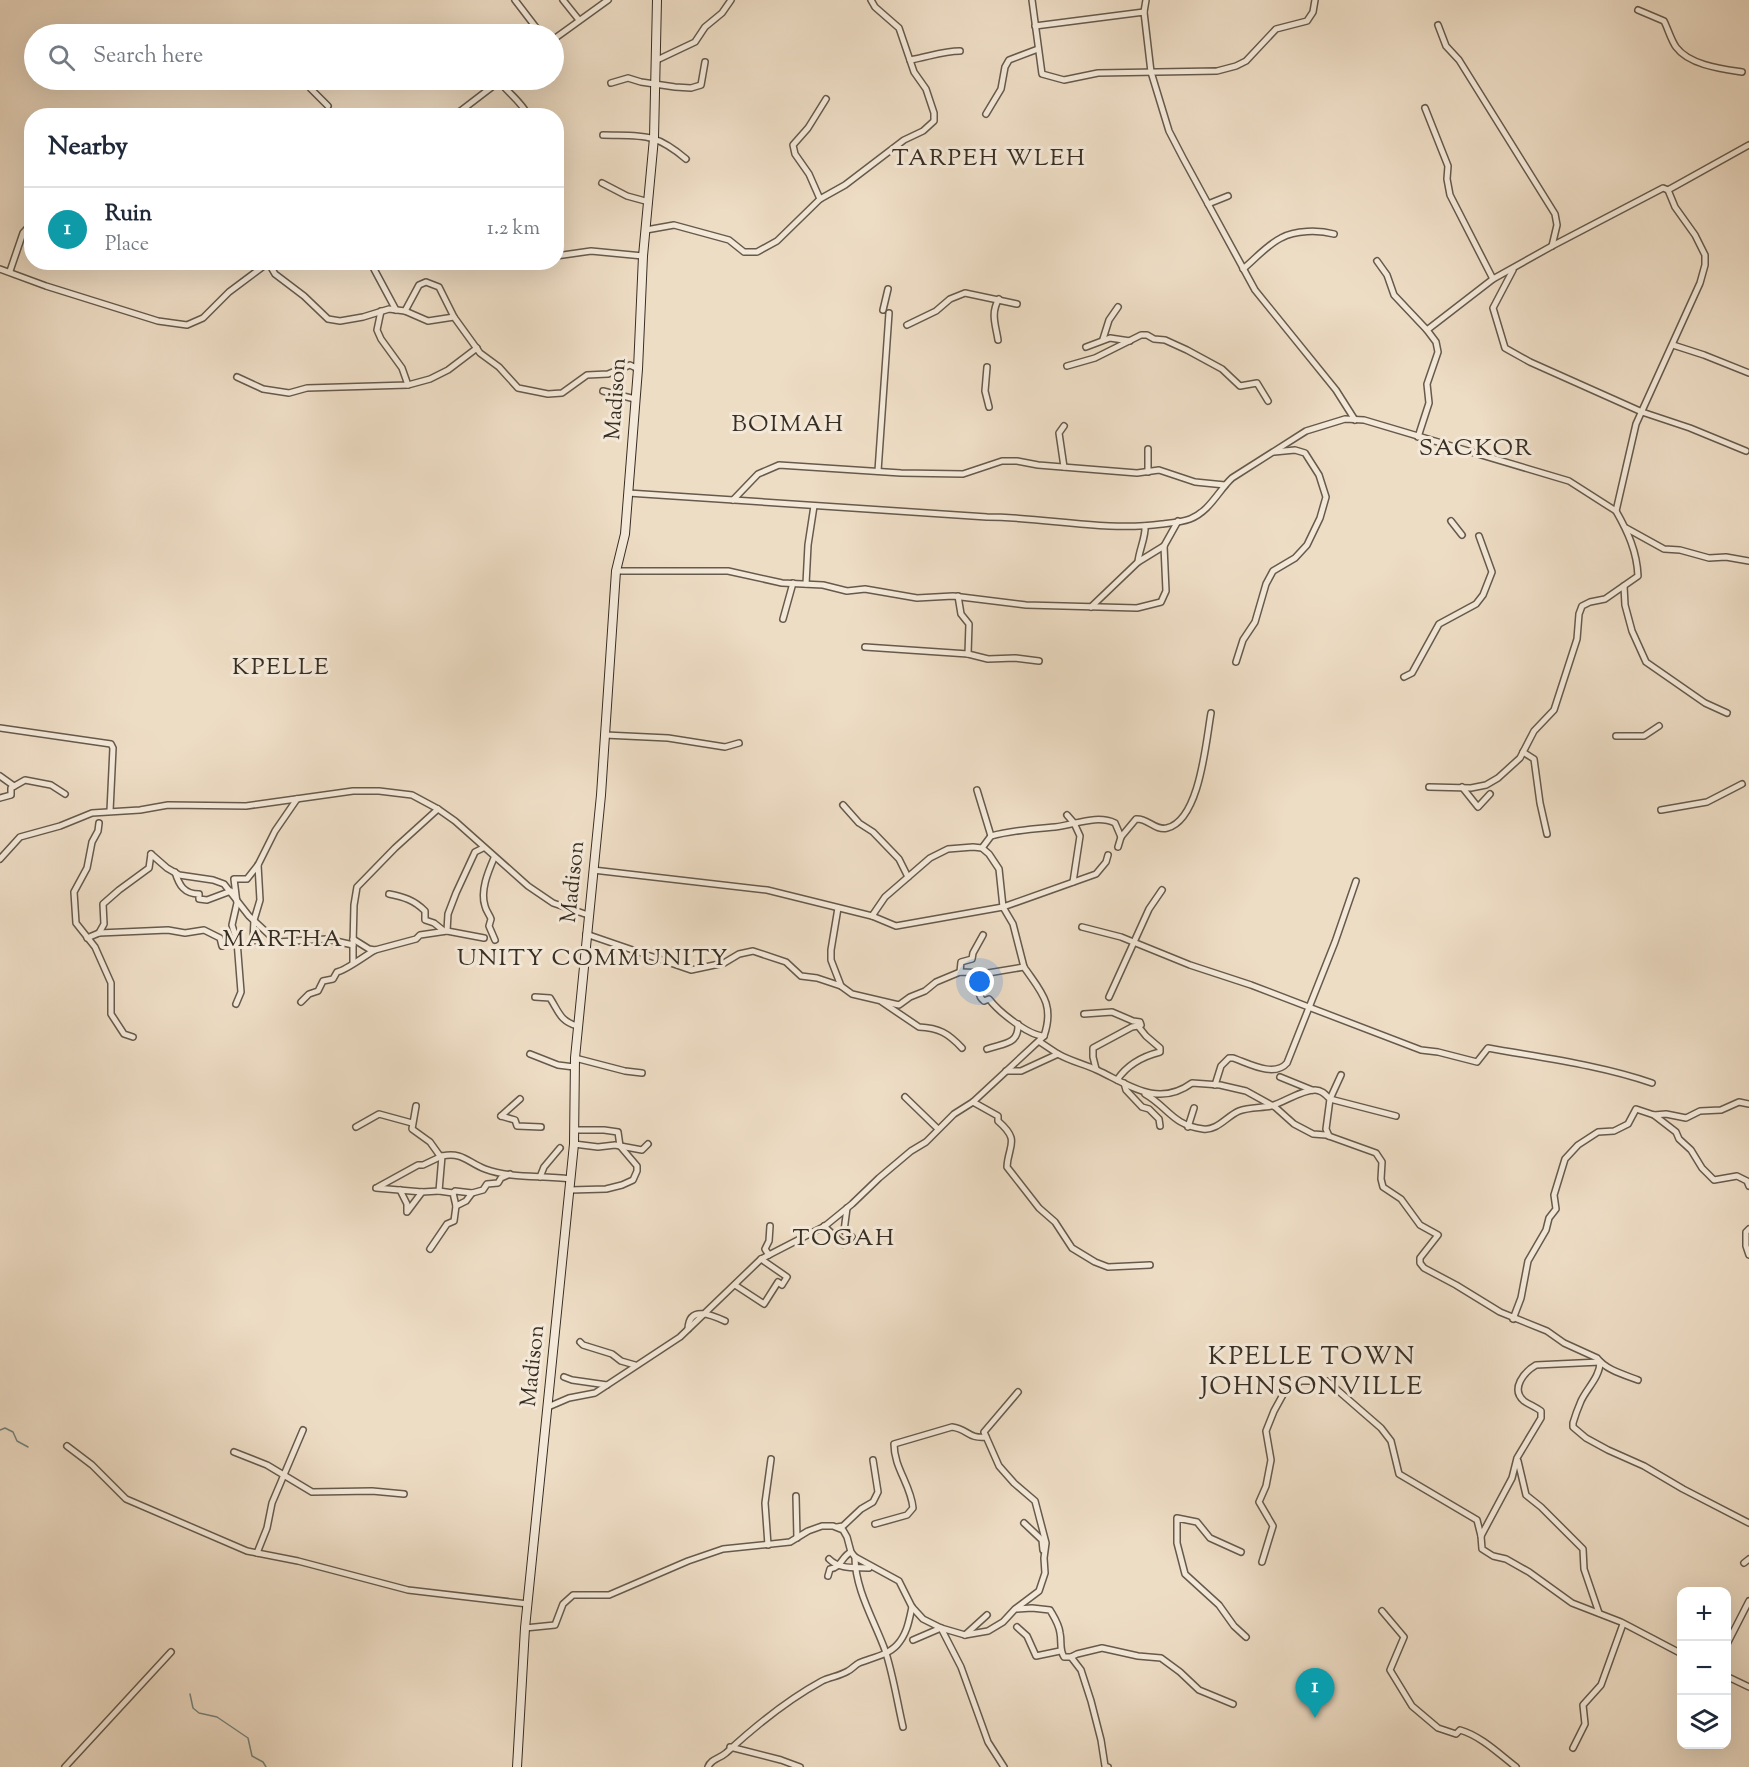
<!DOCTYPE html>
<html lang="en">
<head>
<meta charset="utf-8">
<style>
	:root { --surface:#fff; --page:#f2f2f3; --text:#1f2937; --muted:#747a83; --line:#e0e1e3; --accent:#db2777 }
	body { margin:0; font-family:"Sorts Mill Goudy",serif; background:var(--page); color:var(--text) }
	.controls { position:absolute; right:18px; bottom:18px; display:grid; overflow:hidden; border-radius:12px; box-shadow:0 6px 24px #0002 }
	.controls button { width:54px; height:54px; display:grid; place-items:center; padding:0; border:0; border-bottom:2px solid var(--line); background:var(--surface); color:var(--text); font:30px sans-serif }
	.you { position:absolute; left:980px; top:982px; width:21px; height:21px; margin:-15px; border:4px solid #fff; border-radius:50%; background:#1a73e8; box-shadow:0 0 0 9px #1a73e833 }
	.badge { display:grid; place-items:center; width:39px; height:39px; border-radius:50%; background:var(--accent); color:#fff; font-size:20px; font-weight:700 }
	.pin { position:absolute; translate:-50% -50px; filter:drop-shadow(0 2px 3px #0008) }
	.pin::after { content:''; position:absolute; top:32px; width:21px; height:18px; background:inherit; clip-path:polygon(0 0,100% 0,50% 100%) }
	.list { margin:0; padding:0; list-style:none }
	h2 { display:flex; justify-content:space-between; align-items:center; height:78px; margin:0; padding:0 24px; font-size:26px }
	h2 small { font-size:20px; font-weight:400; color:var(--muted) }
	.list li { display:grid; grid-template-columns:39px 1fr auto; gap:18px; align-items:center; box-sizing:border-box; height:84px; padding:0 24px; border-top:2px solid var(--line) }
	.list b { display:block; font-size:22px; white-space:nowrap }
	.list p { margin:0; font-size:20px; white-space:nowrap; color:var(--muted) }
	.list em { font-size:20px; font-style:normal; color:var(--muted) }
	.icon { flex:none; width:33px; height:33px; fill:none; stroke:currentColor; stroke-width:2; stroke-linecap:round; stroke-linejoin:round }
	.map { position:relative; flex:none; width:1749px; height:1767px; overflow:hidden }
	.search { position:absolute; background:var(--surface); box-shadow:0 6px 24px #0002; left:24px; top:24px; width:540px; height:66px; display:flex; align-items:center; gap:15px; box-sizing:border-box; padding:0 21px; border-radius:33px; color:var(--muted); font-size:22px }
	.panel { position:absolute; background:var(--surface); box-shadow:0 6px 24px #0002; left:24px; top:108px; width:540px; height:162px; border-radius:24px }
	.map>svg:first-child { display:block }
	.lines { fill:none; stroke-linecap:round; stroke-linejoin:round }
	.stream { stroke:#73837e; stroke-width:1.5 }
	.street-casing { stroke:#655a4c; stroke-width:8 }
	.secondary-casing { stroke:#372e24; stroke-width:10 }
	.street { stroke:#f4e9d9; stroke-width:5 }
	.secondary { stroke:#f4e9d9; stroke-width:8 }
	.labels { text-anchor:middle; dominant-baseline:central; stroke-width:6; stroke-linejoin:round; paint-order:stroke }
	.street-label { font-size:22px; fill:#372e24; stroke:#f4e9d9 }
	.neighbourhood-label { font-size:24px; letter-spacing:1.5px; fill:#372e24; stroke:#f4e9d9 }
	.quarter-label { font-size:26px; letter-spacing:1.5px; fill:#372e24; stroke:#f4e9d9 }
</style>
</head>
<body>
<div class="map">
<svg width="1749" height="1767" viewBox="0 0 1749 1767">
	<rect width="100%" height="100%" fill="#eeddc5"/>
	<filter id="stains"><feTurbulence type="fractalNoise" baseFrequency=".00333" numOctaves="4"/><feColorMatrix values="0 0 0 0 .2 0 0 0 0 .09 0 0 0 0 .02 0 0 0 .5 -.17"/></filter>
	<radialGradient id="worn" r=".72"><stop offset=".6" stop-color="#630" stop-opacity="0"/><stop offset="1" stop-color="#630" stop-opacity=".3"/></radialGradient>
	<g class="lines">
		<g class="stream">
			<path d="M0 1430 5 1428 13 1432 17 1441 28 1447"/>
			<path d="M190 1694 193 1708 199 1713 217 1717 248 1738 252 1756 263 1762 266 1767"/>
		</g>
		<g class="street-casing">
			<g id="street">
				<path d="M515 0 541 34"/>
				<path d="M563 0 579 20"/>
				<path d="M1032 0 1042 74 1064 80 1098 73 1217 71 1236 66 1246 61 1276 29 1307 21 1313 12 1315 0"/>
				<path d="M1638 10 1664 21C1668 29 1671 40 1676 47 1689 65 1722 69 1742 72"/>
				<path d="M1144 12 1146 0"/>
				<path d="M1438 25 1446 46 1459 60 1555 214 1557 225 1552 246"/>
				<path d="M1035 26 1144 12 1151 72 1169 131 1183 158 1255 290 1336 390 1355 420"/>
				<path d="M554 39 608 0"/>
				<path d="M657 60 695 42 705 27 722 13 731 0"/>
				<path d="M910 60C928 57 943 51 960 51"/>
				<path d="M305 80 311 89 328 106"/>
				<path d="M499 81C507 92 524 104 528 116"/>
				<path d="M611 83 628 78 641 82 675 87 691 88 701 85 705 62"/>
				<path d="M1425 108 1448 166 1447 179 1450 195 1493 279"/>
				<path d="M326 113 330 116"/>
				<path d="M986 114 1001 89 1005 67 1009 60 1038 49"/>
				<path d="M454 116 501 80"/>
				<path d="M603 135C643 136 654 132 686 159"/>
				<path d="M602 183 627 196 649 202"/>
				<path d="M820 199 809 174 795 154 793 145 808 128 826 99"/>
				<path d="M1208 204 1228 196"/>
				<path d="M646 230 674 225 729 240 744 252H757L777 241 820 199 845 185 904 140 923 131 934 121V113L926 89 914 72 899 28 875 7 871 0"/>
				<path d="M556 256 591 251 643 256"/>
				<path d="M1377 261 1387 275 1394 295 1427 330"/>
				<path d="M268 262 275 274 304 296 328 319 340 321 363 317 389 309 405 311 428 321 454 317 480 353 499 367 518 388 548 394 562 393 587 375 608 374 630 365 638 369"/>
				<path d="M383 262 374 269 396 310"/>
				<path d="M0 269 46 286 158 321 187 325 203 318 229 292 269 262"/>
				<path d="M1243 269C1255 259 1267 245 1281 238 1295 230 1319 230 1334 234"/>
				<path d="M1513 270 1493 308 1505 348 1530 362 1642 412 1690 428 1746 451"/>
				<path d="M10 271 23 233 32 223"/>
				<path d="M883 310 888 289"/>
				<path d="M405 311 419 285 426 282 439 287 454 317"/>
				<path d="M907 325 936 311 950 299 965 293 1017 304"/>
				<path d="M1103 339 1109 320 1118 307"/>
				<path d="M998 340C996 326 990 313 999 299"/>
				<path d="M1673 345 1704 355 1749 373"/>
				<path d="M1086 347 1110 338 1130 341"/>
				<path d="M1067 366 1095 358 1141 335H1147L1154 339 1165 340 1187 350 1222 369 1240 386 1257 383 1268 401"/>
				<path d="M987 367 985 391 989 407"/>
				<path d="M237 377 263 389 289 393 307 388 408 385 402 368 381 339 377 330 381 311"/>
				<path d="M408 385 430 379 448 370 477 348"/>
				<path d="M603 391 635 399"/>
				<path d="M1064 426 1059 433 1064 467"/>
				<path d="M1418 437 1429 403 1427 384 1438 352 1436 342 1427 330 1493 279 1552 246 1663 188 1668 190"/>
				<path d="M1148 449V472"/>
				<path d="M878 471 889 313"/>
				<path d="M628 493 987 517C1046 517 1104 532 1162 524 1171 523 1182 522 1190 519 1210 511 1218 491 1232 478L1306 431 1345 419 1364 420 1569 481 1616 511"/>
				<path d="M733 500 758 474 779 465 901 473 963 474 1002 461H1017L1038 465 1137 473 1159 470 1195 482 1225 485"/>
				<path d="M1451 521 1462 535"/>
				<path d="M1626 528 1664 549 1680 550 1709 558 1726 557 1749 561"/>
				<path d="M1138 562C1139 550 1146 537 1145 526"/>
				<path d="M616 571H728L782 583 823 585 847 591 865 589 917 598 953 596 1026 605 1137 608 1161 602 1166 591 1164 546 1178 521"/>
				<path d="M806 584 808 545 814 506"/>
				<path d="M1624 586 1625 605 1632 631 1646 662 1705 703 1727 713"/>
				<path d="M958 596 961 614 969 624 968 654"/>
				<path d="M1091 607 1138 562 1164 546"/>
				<path d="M783 619 793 583"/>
				<path d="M865 647 968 654 988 659 1015 658 1039 661"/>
				<path d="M1236 662 1243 640 1255 622 1266 584 1273 571 1295 558 1307 545 1320 518 1326 497 1319 475 1305 453 1295 450 1274 452"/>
				<path d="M1404 677 1412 673 1439 624 1476 604 1483 595 1492 572 1479 536"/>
				<path d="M0 728 111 744 113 748 110 811"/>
				<path d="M605 735 668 738 725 747 739 743"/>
				<path d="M1616 736H1644L1659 726"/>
				<path d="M1523 752 1534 759 1540 803 1547 834"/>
				<path d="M0 776 14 786"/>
				<path d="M1429 787 1471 788 1486 785 1498 778 1520 758 1534 731 1554 710 1577 639 1579 614 1582 606 1590 602 1605 599 1638 576C1637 552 1628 532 1616 511L1636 424 1700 283 1705 265V255L1695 235 1675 207 1668 190 1749 145"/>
				<path d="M1462 787 1478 807 1490 794"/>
				<path d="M977 790 991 836"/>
				<path d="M0 798 11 795V788L25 780 51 785 65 794"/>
				<path d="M843 805 859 823 873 832 899 859 908 877"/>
				<path d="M1661 810 1707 802 1742 784"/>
				<path d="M1067 815 1074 823 1080 836 1073 882"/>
				<path d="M99 823 98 831 92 842 87 868 74 892 76 923 95 947 111 983V1014L124 1034 133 1037"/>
				<path d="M1118 847 1121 837 1136 819C1148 818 1155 831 1167 828 1200 820 1206 741 1211 713"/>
				<path d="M483 848 475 852 456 893 448 914 447 931 484 938"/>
				<path d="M982 848 991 836C1013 830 1032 829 1055 827 1074 825 1097 814 1115 823L1121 837"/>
				<path d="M151 854 167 868 179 875 213 880 224 884 249 916 277 942 327 939 353 945 354 905 357 887 395 848 438 809"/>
				<path d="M494 858C488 872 480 891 485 906 486 911 490 915 491 919L489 926 495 940"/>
				<path d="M0 859 20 837 60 826 92 813 140 810 168 805 246 806 353 791H379L412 795 438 809 455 821 528 886 553 903 588 915"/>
				<path d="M593 870 767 890 872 916 896 926 1003 907 1013 924 1024 967"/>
				<path d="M175 872C179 885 184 894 199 894V899L207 900 231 891"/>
				<path d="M389 894C404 897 414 900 425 911V920L434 923 444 931"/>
				<path d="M872 916 885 897 930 858 948 849 973 847 982 848 989 854 999 869 1003 907 1096 874 1106 862 1108 855"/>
				<path d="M1082 927 1121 937 1190 965 1251 985 1421 1050 1438 1052 1477 1062 1488 1048C1543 1058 1600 1065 1652 1083"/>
				<path d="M99 933 168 930 185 933 204 930 220 938 222 946"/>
				<path d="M586 934 691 970 724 963 739 954 753 951 786 962 801 976 817 978 841 986"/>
				<path d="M87 938 99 933 104 924 103 904 119 890 149 868 151 854"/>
				<path d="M353 939 369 949 375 950 416 939 420 935 447 931"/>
				<path d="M253 941 254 920 260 900 258 865"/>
				<path d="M353 945V962"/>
				<path d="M960 972 961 962 972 959 973 953 983 935"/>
				<path d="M972 974 980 987C978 993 979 997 984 1001L989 999C999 1012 1029 1036 1044 1036"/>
				<path d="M535 997 550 998C559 1012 560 1021 577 1026"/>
				<path d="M1109 997 1149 909 1162 890"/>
				<path d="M301 1002 309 994 318 991 323 981 333 979 337 972C345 971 366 955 375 950"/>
				<path d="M882 1002 919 1027C939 1028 948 1033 962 1048"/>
				<path d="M236 1004 241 992 237 941 232 925 237 903 234 879H247L258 865 275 831 297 799"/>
				<path d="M1084 1014 1112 1012 1133 1021 1140 1022 1141 1025 1138 1026"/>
				<path d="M987 1049C1003 1043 1019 1045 1018 1024"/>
				<path d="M530 1054 558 1065 574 1067"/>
				<path d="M1058 1054C1070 1061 1084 1064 1097 1070 1129 1085 1158 1108 1192 1083L1220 1085 1246 1091 1275 1107 1294 1124 1313 1134 1326 1135 1376 1153 1382 1162 1381 1179 1383 1187 1401 1199 1420 1225 1438 1235 1420 1258V1263L1424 1268 1456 1285 1500 1312 1547 1331 1564 1343 1597 1358C1606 1370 1625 1375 1638 1380"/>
				<path d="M575 1058 625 1071 642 1073"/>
				<path d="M1096 1069 1093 1057V1048L1132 1027 1138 1026 1146 1036 1160 1048V1052C1144 1056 1127 1065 1117 1080"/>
				<path d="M1006 1071H1021L1058 1054 1040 1042"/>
				<path d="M1341 1075 1330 1099 1396 1116"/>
				<path d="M1280 1077 1312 1090"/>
				<path d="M1124 1083 1126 1090 1142 1107 1149 1109 1159 1119 1160 1126"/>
				<path d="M1215 1085 1221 1066 1229 1058H1233C1248 1063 1274 1078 1287 1063L1335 942 1356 881"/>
				<path d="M1145 1094C1168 1107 1172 1125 1203 1129 1217 1131 1227 1116 1239 1111 1249 1107 1261 1108 1271 1106 1285 1102 1301 1090 1315 1090 1322 1090 1326 1095 1330 1099L1326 1129 1329 1136"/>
				<path d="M905 1097 938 1129"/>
				<path d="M973 1102 998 1116V1121C1021 1141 1008 1145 1007 1167L1039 1208 1055 1222 1072 1248 1095 1262 1108 1267 1150 1265"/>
				<path d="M416 1106 412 1129 430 1142 440 1156"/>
				<path d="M1654 1115 1676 1132 1679 1139 1691 1150 1702 1168 1714 1180 1737 1176 1747 1181 1749 1186"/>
				<path d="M501 1116 515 1120 517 1126 541 1127"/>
				<path d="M501 1116 520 1099"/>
				<path d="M356 1127 379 1114 412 1123"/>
				<path d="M1188 1127 1194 1108"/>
				<path d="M574 1144 598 1147 615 1145 642 1150 648 1144"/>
				<path d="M540 1177 544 1167 560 1148"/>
				<path d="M378 1187 418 1165H423L442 1156"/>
				<path d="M376 1188 422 1192 439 1191 442 1156C463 1152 467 1162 485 1169 512 1179 542 1175 570 1179"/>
				<path d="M400 1190 407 1204V1212L422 1192"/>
				<path d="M570 1190 606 1189 622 1185 633 1180 637 1171V1166L620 1146 618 1132 604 1130H574"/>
				<path d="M453 1193 455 1191 472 1193"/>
				<path d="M456 1206 466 1201 472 1193 483 1190 487 1184 498 1183 501 1178 510 1174"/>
				<path d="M824 1226 843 1244 852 1237 844 1231 847 1208"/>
				<path d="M1749 1229 1746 1232V1246L1749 1255"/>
				<path d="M430 1249 447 1224 454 1221 456 1206 453 1193 439 1191"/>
				<path d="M769 1255 765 1249 769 1241 770 1226"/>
				<path d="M735 1285 764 1304 778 1282 782 1285 787 1277 761 1259"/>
				<path d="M1513 1319 1521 1298 1528 1261 1546 1230 1549 1218 1556 1209 1554 1195 1565 1159 1578 1145 1598 1132 1614 1131 1628 1124 1636 1109 1654 1115 1666 1114 1686 1118 1700 1111 1721 1110 1739 1102 1749 1104"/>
				<path d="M688 1329C689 1305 712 1315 725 1321"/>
				<path d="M580 1342 583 1345 612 1354 621 1361 635 1365"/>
				<path d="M1600 1362 1536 1365C1524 1372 1510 1389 1524 1401 1530 1405 1536 1407 1541 1411V1418L1517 1458 1512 1478 1481 1536 1482 1549 1493 1556 1506 1559 1529 1572 1572 1603 1621 1622 1682 1654"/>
				<path d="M1600 1362C1600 1377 1587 1388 1581 1401 1578 1408 1575 1416 1573 1423V1427L1586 1438 1608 1450 1644 1466 1683 1489 1749 1523"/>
				<path d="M564 1377 572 1380 607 1385"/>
				<path d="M548 1407 569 1398 595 1393 680 1337 761 1259 825 1226 852 1204 879 1178 911 1151 926 1142 954 1114 973 1102 1044 1036C1055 1004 1041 992 1024 967L988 973 960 972 936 982 925 991 910 997 899 1005 852 994 841 986 831 960V950L838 908"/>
				<path d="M67 1446 92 1465 126 1499 247 1551 298 1561 408 1590 528 1604"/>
				<path d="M234 1452 267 1465 312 1492 372 1491 404 1494"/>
				<path d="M1518 1461 1526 1495 1541 1507 1583 1549 1584 1569 1599 1613"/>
				<path d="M796 1496 797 1538"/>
				<path d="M1024 1523 1042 1540 1043 1550"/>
				<path d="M875 1524 907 1515 913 1508C911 1485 894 1468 894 1444L952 1427C968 1429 968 1439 986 1437"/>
				<path d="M837 1527 843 1526 861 1509 873 1502 878 1492 873 1460"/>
				<path d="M768 1545 765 1503 771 1459"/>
				<path d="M1241 1552 1210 1538 1197 1522 1177 1518V1543L1185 1574 1219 1605 1234 1626 1246 1637"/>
				<path d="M257 1553 267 1528 272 1503 303 1430"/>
				<path d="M855 1557C855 1589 874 1620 885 1650 893 1674 897 1701 903 1727"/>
				<path d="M829 1559C840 1570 855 1567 869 1568"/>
				<path d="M1262 1562 1273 1526 1259 1502 1266 1486 1271 1460 1266 1431 1274 1411 1285 1391 1301 1381H1327L1381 1428 1391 1441 1399 1474 1477 1520 1481 1536"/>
				<path d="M1744 1563 1749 1559"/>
				<path d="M828 1576 830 1569C841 1568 842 1556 851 1552"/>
				<path d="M1017 1609 1032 1608 1050 1610C1054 1617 1059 1624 1060 1633 1062 1642 1059 1649 1064 1657H1071L1077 1654 1102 1648 1138 1656 1161 1658 1180 1672 1199 1690 1233 1704"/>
				<path d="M1382 1611 1404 1637 1390 1670 1412 1706 1438 1728 1456 1734 1460 1730C1481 1736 1499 1754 1516 1767"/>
				<path d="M1017 1627 1027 1636 1036 1656 1060 1651"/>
				<path d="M525 1628 555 1625 563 1604 573 1595H609L688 1561 723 1549 790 1542 808 1531 822 1526H833L843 1530 847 1537 851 1552 855 1557 899 1581 912 1607 923 1619 941 1628 965 1635 988 1631 1003 1622 1015 1609 1039 1591 1045 1573 1044 1558 1046 1543 1035 1501 1014 1483 999 1466 984 1432 1018 1392"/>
				<path d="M965 1635 987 1615"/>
				<path d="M913 1640 941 1628 961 1667 988 1742 1004 1767"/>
				<path d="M1726 1646 1749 1601"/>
				<path d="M1071 1657 1081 1670 1091 1701 1101 1740 1105 1766 1108 1767"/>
				<path d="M1726 1676 1749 1687"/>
				<path d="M730 1747 781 1760 800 1767"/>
				<path d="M1573 1748 1585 1724 1583 1705 1601 1685 1623 1624"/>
				<path d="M65 1767 171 1652"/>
				<path d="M708 1767C711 1759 719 1759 726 1753 753 1728 789 1699 822 1681 830 1677 840 1676 848 1671 852 1669 855 1665 859 1663 871 1658 888 1655 897 1645 907 1634 909 1621 912 1607"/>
			</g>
		</g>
		<g class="secondary-casing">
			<path id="secondary" d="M517 1767 525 1628 574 1144 575 1058 601 795 616 571 625 534 638 369 643 256 654 138 657 0"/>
		</g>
		<use href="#street" class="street"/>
		<use href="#secondary" class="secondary"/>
	</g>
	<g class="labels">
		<g class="street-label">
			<text transform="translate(617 399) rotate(-86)">Madison</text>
			<text transform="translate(574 882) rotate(-84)">Madison</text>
			<text transform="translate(534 1366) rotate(-84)">Madison</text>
		</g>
		<g class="neighbourhood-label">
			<text x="989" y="159">TARPEH WLEH</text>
			<text x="788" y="425">BOIMAH</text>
			<text x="1476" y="449">SACKOR</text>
			<text x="281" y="668">KPELLE</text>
			<text x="283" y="940">MARTHA</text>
			<text x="593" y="959">UNITY COMMUNITY</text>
			<text x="844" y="1239">TOGAH</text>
		</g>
		<g class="quarter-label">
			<text x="1312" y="1357">KPELLE TOWN<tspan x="1312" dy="30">JOHNSONVILLE</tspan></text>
		</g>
	</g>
	<rect width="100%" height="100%" filter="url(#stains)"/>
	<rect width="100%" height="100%" fill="url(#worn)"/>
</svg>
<div class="controls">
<button>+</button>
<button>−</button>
<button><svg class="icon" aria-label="layers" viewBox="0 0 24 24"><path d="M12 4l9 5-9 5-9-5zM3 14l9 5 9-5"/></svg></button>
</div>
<div class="you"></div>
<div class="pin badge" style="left:1315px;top:1718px;background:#0f9aa8">1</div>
<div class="search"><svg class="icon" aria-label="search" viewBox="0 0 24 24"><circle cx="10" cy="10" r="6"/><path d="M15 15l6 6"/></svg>Search here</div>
<section class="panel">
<h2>Nearby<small></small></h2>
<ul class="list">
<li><span class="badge" style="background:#0f9aa8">1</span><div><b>Ruin</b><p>Place</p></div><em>1.2 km</em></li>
</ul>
</section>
</div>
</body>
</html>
